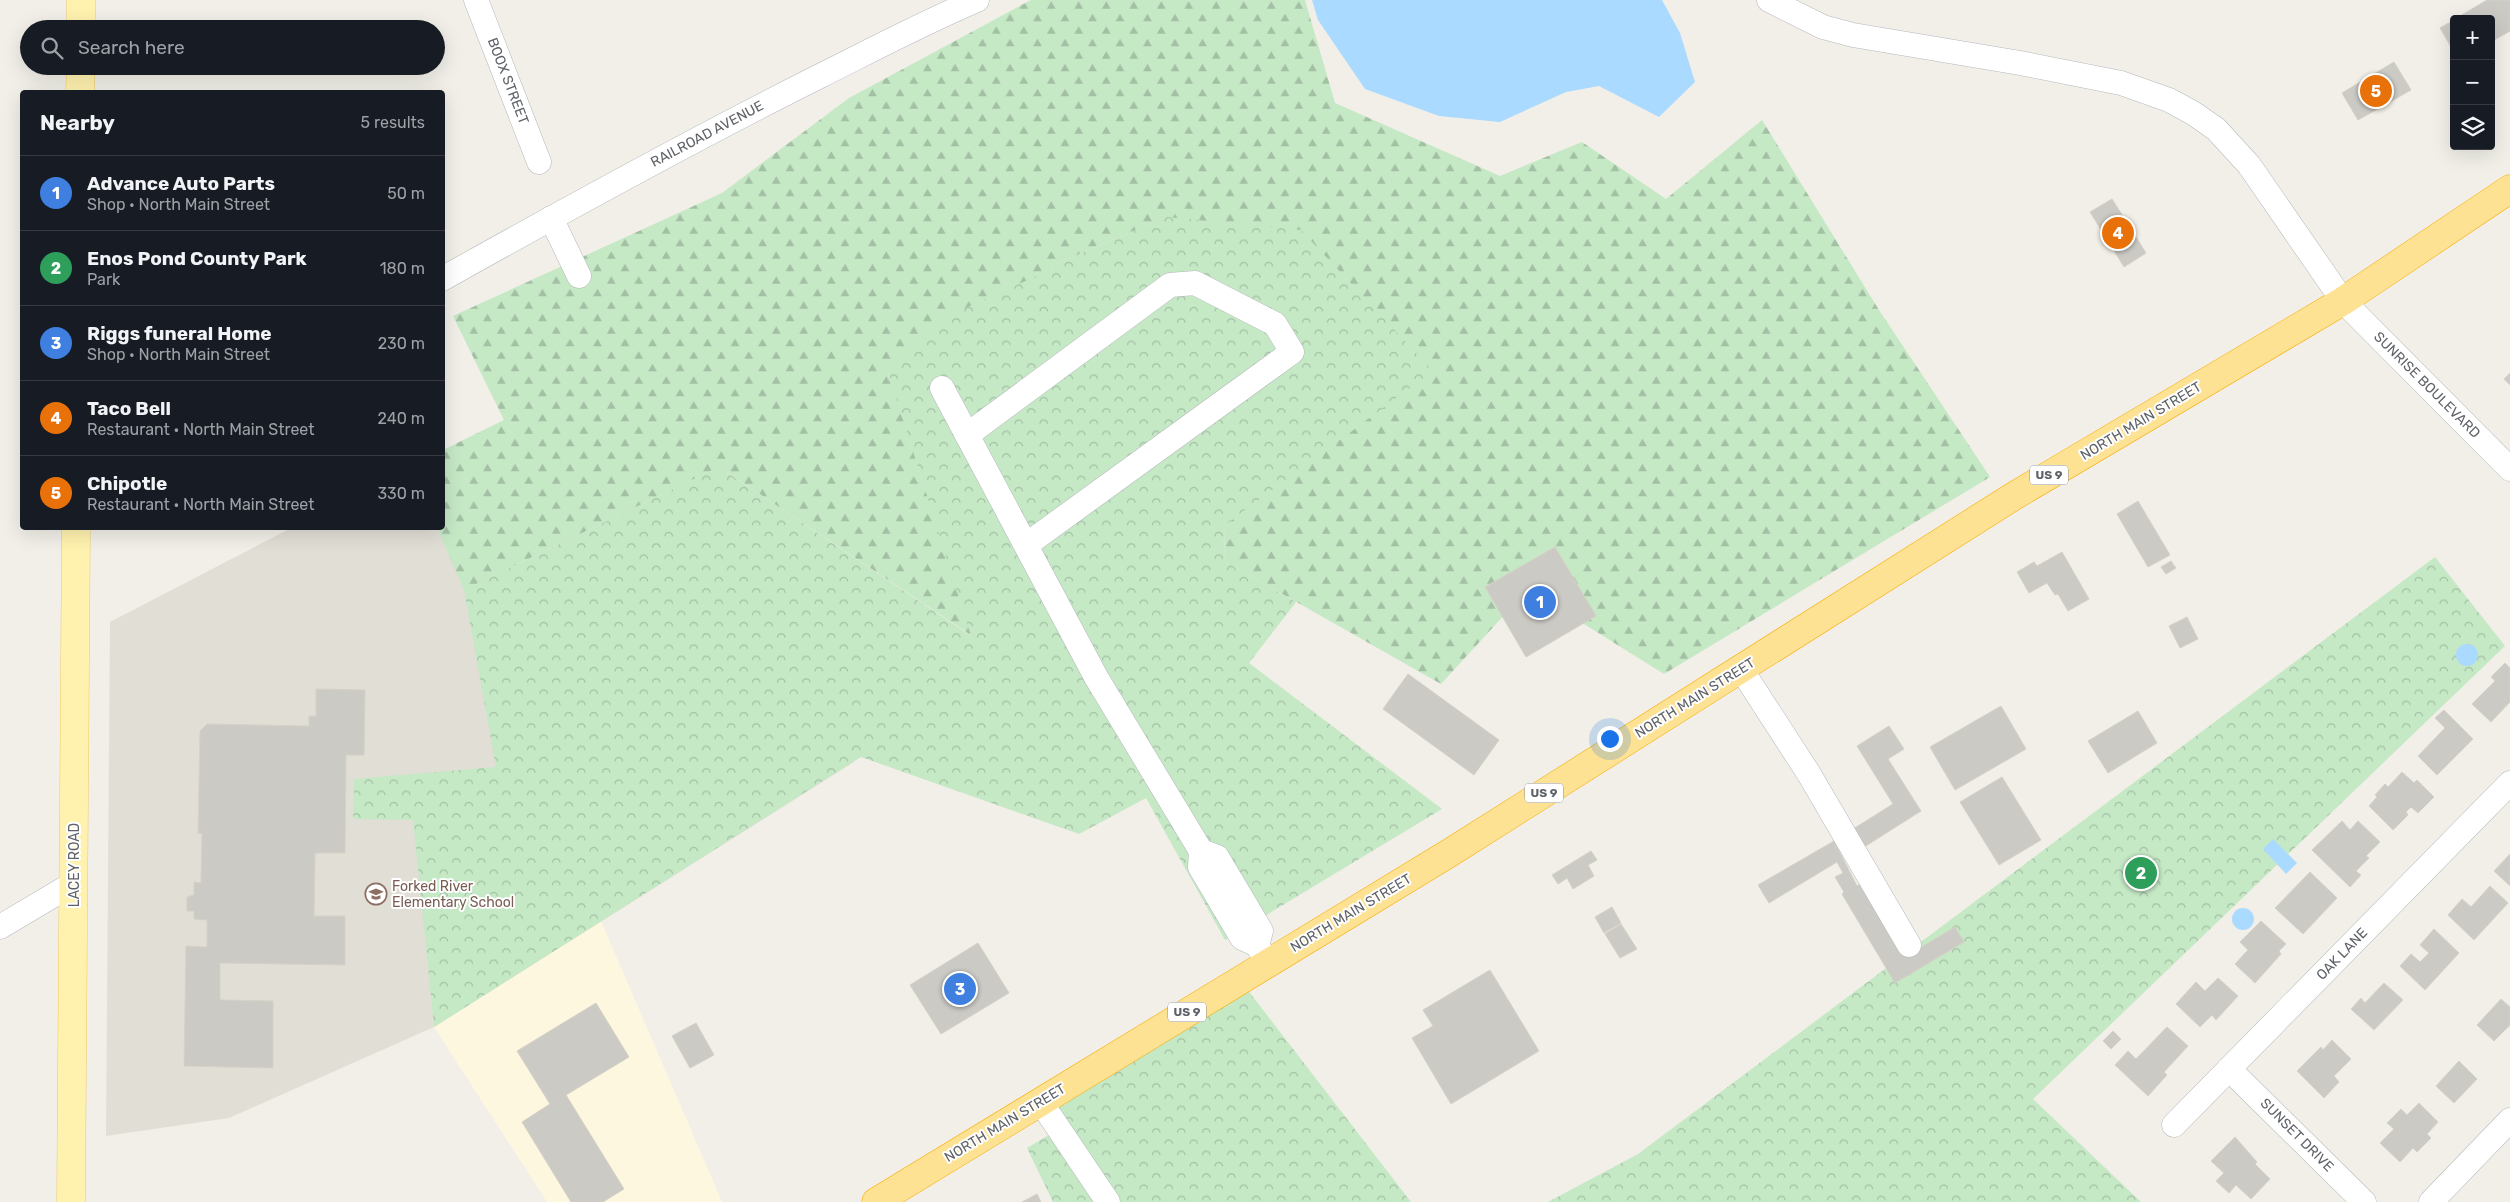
<!DOCTYPE html>
<html lang="en">
<head>
<meta charset="utf-8">
<style>
	:root { --surface:#171b24; --page:#20242c; --text:#f1f3f6; --muted:#9ea1a6; --line:#363941; --accent:#0b8043 }
	body { margin:0; font-family:Rubik,sans-serif; background:var(--page); color:var(--text) }
	.controls { position:absolute; right:15px; top:15px; display:grid; overflow:hidden; border-radius:5px; box-shadow:0 5px 20px #0002 }
	.controls button { width:45px; height:45px; display:grid; place-items:center; padding:0; border:0; border-bottom:1px solid var(--line); background:var(--surface); color:var(--text); font:25px sans-serif }
	.you { position:absolute; left:1609px; top:738px; width:18px; height:18px; margin:-12px; border:4px solid #fff; border-radius:50%; background:#1a73e8; box-shadow:0 0 0 8px #1a73e833 }
	.badge { display:grid; place-items:center; width:32px; height:32px; border-radius:50%; background:var(--accent); color:#fff; font-size:16px; font-weight:700 }
	.pin { position:absolute; translate:-50% -50%; border:2px solid #fff; box-shadow:0 1px 5px #0006 }
	.list { margin:0; padding:0; list-style:none }
	h2 { display:flex; justify-content:space-between; align-items:center; height:65px; margin:0; padding:0 20px; font-size:21px }
	h2 small { font-size:16px; font-weight:400; color:var(--muted) }
	.list li { display:grid; grid-template-columns:32px 1fr auto; gap:15px; align-items:center; box-sizing:border-box; height:75px; padding:0 20px; border-top:1px solid var(--line) }
	.list b { display:block; font-size:19px; white-space:nowrap }
	.list p { margin:0; font-size:16px; white-space:nowrap; color:var(--muted) }
	.list em { font-size:16px; font-style:normal; color:var(--muted) }
	.icon { flex:none; width:28px; height:28px; fill:none; stroke:currentColor; stroke-width:2; stroke-linecap:round; stroke-linejoin:round }
	.map { position:relative; flex:none; width:2510px; height:1202px; overflow:hidden }
	.search { position:absolute; background:var(--surface); box-shadow:0 5px 20px #0002; left:20px; top:20px; width:425px; height:55px; display:flex; align-items:center; gap:12px; box-sizing:border-box; padding:0 18px; border-radius:28px; color:var(--muted); font-size:19px }
	.panel { position:absolute; background:var(--surface); box-shadow:0 5px 20px #0002; left:20px; top:90px; width:425px; height:440px; border-radius:5px }
	.map>svg:first-child { display:block }
	.commercial { fill:#fef7e0 }
	.education { fill:#e1ded6 }
	.forest { fill:url(#forest-firs) }
	.park { fill:url(#park-crowns) }
	.water { fill:#aadaff }
	.building { fill:#cccac5; stroke:#d6d1c6 }
	.lines { fill:none; stroke-linecap:round; stroke-linejoin:round }
	.minor-casing { stroke:#b5b8bc; stroke-width:25 }
	.major-casing { stroke:#f2c960; stroke-width:29 }
	.highway-casing { stroke:#f9ab00; stroke-width:29 }
	.minor { stroke:#fff; stroke-width:24 }
	.major { stroke:#fff2af; stroke-width:28 }
	.highway { stroke:#fde293; stroke-width:28 }
	.labels { text-anchor:middle; dominant-baseline:central; stroke-width:4; stroke-linejoin:round; paint-order:stroke }
	.shield { fill:#fff; stroke:#8f9295; stroke-width:1 }
	.shield-label { font-size:12px; font-weight:bold; fill:#5f6368 }
	.street-label { font-size:14px; fill:#5f6368; stroke:#fff }
	.education-label { font-size:14px; fill:#785e54; stroke:#fff; text-anchor:start }
</style>
</head>
<body>
<div class="map">
<svg width="2510" height="1202" viewBox="0 0 2510 1202">
	<defs>
		<pattern id="forest-firs" width="22" height="20" patternUnits="userSpaceOnUse" patternTransform="scale(1.25)"><rect width="22" height="20" fill="#c5e8c5"/><path d="M5 1l3.5 6h-7zM16 11l3.5 6h-7z" fill="#a3c0a4"/></pattern>
		<pattern id="park-crowns" width="20" height="18" patternUnits="userSpaceOnUse" patternTransform="scale(1.25)"><rect width="20" height="18" fill="#c5e8c5"/><path d="M2 6a3 3 0 1 1 6 0M12 15a3 3 0 1 1 6 0" fill="none" stroke="#a3c0a4"/></pattern>
	</defs>
	<rect width="100%" height="100%" fill="#f1efe8"/>
	<path class="commercial" d="M601 921 722 1202H547L434 1027Z"/>
	<path class="education" d="M709 472 854 762 434 1027 229 1118 106 1136 110 622 291 528H437L465 590Z"/>
	<path class="forest" d="M1031 0H1305L1335 103 1500 176 1582 142 1666 199 1762 120 1879 310 1990 477 1664 674 1528 589 1441 684 1224 561 1225 525 1433 370 1167 217 1053 265 1052 269 886 365 972 636 719 467 464 590 437 528H442L443 450 504 420 453 316 722 193 849 98Z"/>
	<g class="park">
		<path d="M1167 217 1301 230 1433 371 1225 525 1224 561 1296 602 1249 663 1442 809 1225 940 1146 798 1079 834 861 757 434 1027 413 820 353 819 354 779 496 767 464 590 719 467 971 636 886 365 952 314 1052 269 1053 265Z"/>
		<path d="M2435 557 2505 646 2033 1099 2141 1202H1548L1638 1154Z"/>
		<path d="M1240 980 1411 1202H1053L1027 1148 1052 1133 1040 1101Z"/>
	</g>
	<g class="water">
		<path d="M1312 0H1662L1680 33 1695 82 1659 117 1599 86 1566 92 1500 122 1439 116 1365 89 1318 20Z"/>
		<circle cx="2467" cy="655" r="11"/>
		<path d="M2273 839 2297 863 2286 874 2263 849Z"/>
		<circle cx="2243" cy="919" r="11"/>
	</g>
	<g class="building">
		<path d="M2487 0H2510V31L2491 42V19H2455Z"/>
		<path d="M2454 20V52L2440 28Z"/>
		<path d="M2394 62 2411 90 2358 120 2342 93Z"/>
		<path d="M2112 199 2146 253 2124 267 2090 212Z"/>
		<path d="M2510 373V385L2504 379Z"/>
		<path d="M2138 501 2170 555 2148 567 2117 514Z"/>
		<path d="M1555 547 1596 616 1526 657 1485 587Z"/>
		<path d="M2062 552 2089 599 2068 611 2058 594 2055 595 2047 583 2029 593 2017 572 2034 562 2037 566Z"/>
		<path d="M2171 561 2176 568 2166 574 2161 567Z"/>
		<path d="M2187 617 2198 639 2180 648 2169 626Z"/>
		<path d="M2505 663 2510 668V702L2491 722 2472 704 2495 681 2491 677Z"/>
		<path d="M1408 674 1499 740 1474 775 1383 709Z"/>
		<path d="M316 689 365 690 364 755H346L345 853H315L314 916H345V965L220 963V1000L273 1001V1068L184 1066 186 946 207 947V920L194 919V911H187V897L194 895V882L201 883 202 834 198 833 200 731 207 724 309 726V716H316Z"/>
		<path d="M2001 706 2026 749 1955 790 1930 747Z"/>
		<path d="M2444 710 2473 739 2437 775 2418 756 2445 728 2435 718Z"/>
		<path d="M2138 711 2157 743 2108 773 2088 741Z"/>
		<path d="M1889 726 1904 749 1888 759 1921 811 1861 849 1850 831 1893 804 1857 746Z"/>
		<path d="M2402 772 2414 783 2417 780 2434 797 2418 813 2411 807 2406 812 2408 815 2393 830 2369 806 2377 797 2375 795 2385 784 2388 787Z"/>
		<path d="M2002 777 2041 840 1999 865 1960 802Z"/>
		<path d="M2342 821 2350 830 2358 821 2380 842 2366 856 2369 858 2356 871 2361 875 2350 887 2312 850Z"/>
		<path d="M1834 841 1857 886 1861 883 1905 957 1955 927 1964 942 1895 983 1842 894 1844 892 1835 877 1843 873 1837 862 1769 903 1758 885Z"/>
		<path d="M1591 851 1597 860 1588 865 1594 876 1573 889 1567 878 1558 884 1552 875Z"/>
		<path d="M2510 854V886L2494 871Z"/>
		<path d="M2310 872 2337 898 2303 934 2275 908Z"/>
		<path d="M2490 886 2508 903 2474 940 2448 915 2462 899 2471 907Z"/>
		<path d="M1612 907 1621 923 1604 933 1595 917Z"/>
		<path d="M2261 921 2286 944 2279 951 2281 954 2255 983 2235 964 2248 950 2240 942Z"/>
		<path d="M1621 924 1637 949 1620 958 1605 934Z"/>
		<path d="M2434 929 2459 953 2425 990 2400 966 2411 954 2420 962 2429 953 2420 945Z"/>
		<path d="M978 943 1009 993 941 1034 910 985Z"/>
		<path d="M1490 970 1539 1051 1451 1104 1412 1038 1433 1026 1423 1010Z"/>
		<path d="M2218 978 2238 996 2216 1020 2212 1015 2200 1027 2176 1004 2196 982 2205 991Z"/>
		<path d="M2384 983 2403 1000 2374 1030 2351 1009 2361 998 2365 1003Z"/>
		<path d="M2501 999 2510 1007V1025L2494 1041 2477 1025Z"/>
		<path d="M596 1003 629 1057 566 1095 624 1189 603 1202H571L522 1122 550 1104 517 1051Z"/>
		<path d="M696 1023 714 1055 690 1068 672 1036Z"/>
		<path d="M2167 1027 2188 1046 2164 1072 2167 1075 2148 1096 2115 1065 2128 1051 2136 1059Z"/>
		<path d="M2113 1031 2121 1039 2111 1049 2103 1041Z"/>
		<path d="M2332 1040 2351 1059 2334 1076 2339 1082 2324 1098 2297 1071 2321 1047 2323 1050Z"/>
		<path d="M2459 1061 2477 1079 2454 1103 2436 1086Z"/>
		<path d="M2419 1103 2438 1122 2427 1134 2431 1138 2417 1152 2413 1148 2400 1162 2380 1143 2394 1129 2387 1123 2401 1109 2407 1115Z"/>
		<path d="M2235 1137 2257 1162 2255 1164 2270 1179 2251 1199 2236 1185 2229 1193 2216 1181 2224 1173 2211 1161Z"/>
		<path d="M1037 1194 1041 1202H1022Z"/>
	</g>
	<g class="lines">
		<g class="minor-casing">
			<g id="minor">
				<path d="M476 0 539 162"/>
				<path d="M1769 0 1823 27 1853 35 2020 63 2121 83 2169 100 2193 113 2216 129 2249 165 2343 301 2510 469"/>
				<path d="M551 218 579 276"/>
				<path d="M442 279C567 209 692 140 820 76 872 50 923 23 977 0"/>
				<path d="M942 388 1096 677 1201 851"/>
				<path d="M967 435 1170 285 1195 283 1275 324 1292 352 1026 545"/>
				<path d="M1741 669 1809 774 1909 945"/>
				<path d="M0 927 74 883"/>
				<path d="M1257 945 1261 931 1217 857 1201 851 1200 867 1242 938 1257 945 1268 963"/>
				<path d="M2229 1069 2364 1202"/>
				<path d="M1040 1101 1108 1202"/>
				<path d="M2174 1125 2510 783"/>
				<path d="M2431 1202 2510 1120"/>
			</g>
		</g>
		<g class="major-casing">
			<g id="major">
				<path d="M81 29V0"/>
				<path d="M80 92 81 66"/>
				<path d="M71 1202 76 528"/>
			</g>
		</g>
		<g class="highway-casing">
			<path id="highway" d="M876 1202 1451 852 2014 496 2343 301 2510 189"/>
		</g>
		<use href="#minor" class="minor"/>
		<use href="#major" class="major"/>
		<use href="#highway" class="highway"/>
	</g>
	<defs>
		<g id="school-ring" transform="scale(1.125)"><circle r="9.5" fill="#fff" stroke="#8d6e63" stroke-width="1.5"/><path d="M0-5L7-2L0 1L-7-2ZM-4 1L0 2.5L4 1V4Q0 6-4 4Z" fill="#8d6e63"/></g>
	</defs>
	<g fill-rule="evenodd">
		<use href="#school-ring" x="376" y="894"/>
	</g>
	<g class="labels">
		<g class="shield">
			<rect x="2030" y="465.5" width="38" height="19" rx="4"/>
			<rect x="1525" y="783.5" width="38" height="19" rx="4"/>
			<rect x="1168" y="1002.5" width="38" height="19" rx="4"/>
		</g>
		<g class="shield-label">
			<text x="2049" y="475">US 9</text>
			<text x="1544" y="793">US 9</text>
			<text x="1187" y="1012">US 9</text>
		</g>
		<g class="street-label">
			<text transform="translate(508 81) rotate(69)">BOOX STREET</text>
			<text transform="translate(707 134) rotate(-28)">RAILROAD AVENUE</text>
			<text transform="translate(2427 385) rotate(45)">SUNRISE BOULEVARD</text>
			<text transform="translate(2141 421) rotate(-31)">NORTH MAIN STREET</text>
			<text transform="translate(1695 698) rotate(-32)">NORTH MAIN STREET</text>
			<text transform="translate(74 865) rotate(-90)">LACEY ROAD</text>
			<text transform="translate(1351 913) rotate(-31)">NORTH MAIN STREET</text>
			<text transform="translate(2342 954) rotate(-46)">OAK LANE</text>
			<text transform="translate(1005 1123) rotate(-31)">NORTH MAIN STREET</text>
			<text transform="translate(2297 1135) rotate(45)">SUNSET DRIVE</text>
		</g>
		<g class="education-label">
			<text x="392" y="886">Forked River<tspan x="392" dy="16">Elementary School</tspan></text>
		</g>
	</g>
</svg>
<div class="controls">
<button>+</button>
<button>−</button>
<button><svg class="icon" aria-label="layers" viewBox="0 0 24 24"><path d="M12 4l9 5-9 5-9-5zM3 14l9 5 9-5"/></svg></button>
</div>
<div class="you"></div>
<div class="pin badge" style="left:1540px;top:602px;background:#3f7fe0">1</div>
<div class="pin badge" style="left:2141px;top:873px;background:#2e9e5b">2</div>
<div class="pin badge" style="left:960px;top:989px;background:#3f7fe0">3</div>
<div class="pin badge" style="left:2118px;top:233px;background:#e8710a">4</div>
<div class="pin badge" style="left:2376px;top:91px;background:#e8710a">5</div>
<div class="search"><svg class="icon" aria-label="search" viewBox="0 0 24 24"><circle cx="10" cy="10" r="6"/><path d="M15 15l6 6"/></svg>Search here</div>
<section class="panel">
<h2>Nearby<small>5 results</small></h2>
<ul class="list">
<li><span class="badge" style="background:#3f7fe0">1</span><div><b>Advance Auto Parts</b><p>Shop · North Main Street</p></div><em>50 m</em></li>
<li><span class="badge" style="background:#2e9e5b">2</span><div><b>Enos Pond County Park</b><p>Park</p></div><em>180 m</em></li>
<li><span class="badge" style="background:#3f7fe0">3</span><div><b>Riggs funeral Home</b><p>Shop · North Main Street</p></div><em>230 m</em></li>
<li><span class="badge" style="background:#e8710a">4</span><div><b>Taco Bell</b><p>Restaurant · North Main Street</p></div><em>240 m</em></li>
<li><span class="badge" style="background:#e8710a">5</span><div><b>Chipotle</b><p>Restaurant · North Main Street</p></div><em>330 m</em></li>
</ul>
</section>
</div>
</body>
</html>
